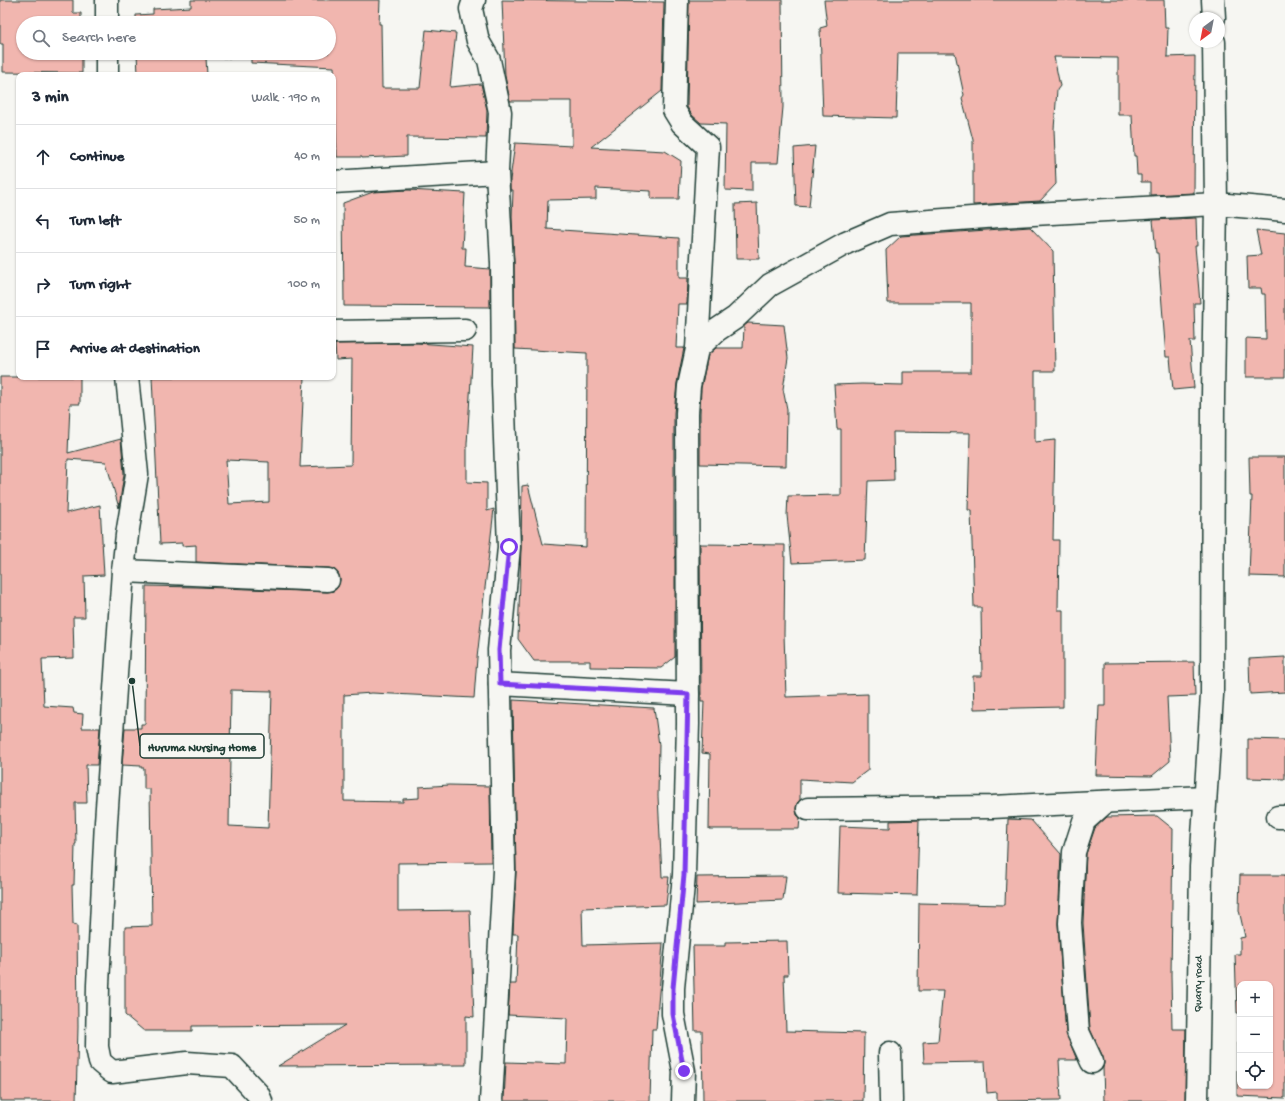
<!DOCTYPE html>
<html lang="en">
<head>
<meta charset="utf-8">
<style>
	:root { --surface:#fff; --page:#f6f6f7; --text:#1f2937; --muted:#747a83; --line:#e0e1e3 }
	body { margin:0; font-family:"Gochi Hand",sans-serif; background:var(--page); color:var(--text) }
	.controls { position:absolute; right:12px; bottom:12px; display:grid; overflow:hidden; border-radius:8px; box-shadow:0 1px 3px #0004 }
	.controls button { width:36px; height:36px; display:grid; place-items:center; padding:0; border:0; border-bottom:1px solid var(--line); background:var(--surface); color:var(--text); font:20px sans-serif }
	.compass { position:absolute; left:1189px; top:12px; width:36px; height:36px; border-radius:50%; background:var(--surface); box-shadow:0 1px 3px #0004; rotate:212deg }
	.stop { position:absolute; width:12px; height:12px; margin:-9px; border:3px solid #7c3aed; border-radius:50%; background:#fff }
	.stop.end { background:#7c3aed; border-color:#fff; box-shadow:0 1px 4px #0008 }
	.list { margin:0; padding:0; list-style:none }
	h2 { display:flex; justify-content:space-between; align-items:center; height:52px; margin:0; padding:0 16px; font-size:17px }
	h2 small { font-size:13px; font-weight:400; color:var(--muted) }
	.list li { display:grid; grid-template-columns:26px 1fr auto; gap:12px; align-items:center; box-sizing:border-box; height:64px; padding:0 16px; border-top:1px solid var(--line) }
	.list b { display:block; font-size:15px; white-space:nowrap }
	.list em { font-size:13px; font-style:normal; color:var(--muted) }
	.icon { flex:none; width:22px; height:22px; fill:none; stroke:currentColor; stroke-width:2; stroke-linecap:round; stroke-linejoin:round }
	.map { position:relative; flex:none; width:1285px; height:1101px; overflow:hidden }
	.search { position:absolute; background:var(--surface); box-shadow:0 1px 3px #0004; left:16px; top:16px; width:320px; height:44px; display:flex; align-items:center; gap:10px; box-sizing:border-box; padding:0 14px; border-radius:22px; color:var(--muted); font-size:15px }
	.panel { position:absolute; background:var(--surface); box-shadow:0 1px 3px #0004; left:16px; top:72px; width:320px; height:308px; border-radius:8px }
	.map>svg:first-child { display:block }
	.building { fill:#f1b6af; stroke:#1f3d34; fill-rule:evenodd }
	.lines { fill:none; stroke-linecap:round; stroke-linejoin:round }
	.minor-casing { stroke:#1f3d34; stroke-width:25 }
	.minor { stroke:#f6f6f2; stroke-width:22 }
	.route { stroke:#7c3aed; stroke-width:5 }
	.labels { text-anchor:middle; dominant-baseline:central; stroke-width:3; stroke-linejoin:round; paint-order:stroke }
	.street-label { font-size:11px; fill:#1f3d34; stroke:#f6f6f2 }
	.leader { fill:none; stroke:#1f3d34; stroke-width:1.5 }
	.callout-dot { fill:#1f3d34; stroke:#f6f6f2; stroke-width:1.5 }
	.callout { fill:#f6f6f2; stroke:#1f3d34; stroke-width:1.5 }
	.callout-label { font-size:12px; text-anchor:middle; font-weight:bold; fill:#1f3d34 }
</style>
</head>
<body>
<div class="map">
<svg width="1285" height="1101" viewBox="0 0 1285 1101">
	<rect width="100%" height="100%" fill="#f6f6f2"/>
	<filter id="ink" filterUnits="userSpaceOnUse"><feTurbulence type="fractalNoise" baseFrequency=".025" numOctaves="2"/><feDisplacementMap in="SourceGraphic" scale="8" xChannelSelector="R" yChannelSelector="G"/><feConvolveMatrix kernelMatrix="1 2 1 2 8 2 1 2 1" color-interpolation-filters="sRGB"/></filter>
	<g filter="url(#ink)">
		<g class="building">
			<path d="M0 0H73V13H81V23H23V53H82V73L3 72V44H0Z"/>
			<path d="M191 0H380L379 24H381L382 88H420L426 30 456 33 450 87 481 84 487 110 486 138 407 137V156L362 158V157H337L334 67 251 63V58H206L207 75H138L137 53H329V23H136V15L153 14V9L191 7Z"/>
			<path d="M502 0 664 2 662 91 591 147 665 151 681 161 679 199H651V191L596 188V199L548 200 547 229 679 238V278H688L687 304H678L676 348H684L677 383 674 413V543H675V657L661 668 590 667V661H534L518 639 521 548 522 486 528 485 543 544 586 547 587 353 515 349 514 263 512 217 513 190H510V180L515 143 572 146V101H510L505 76Z"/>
			<path d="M689 0H782L783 107 778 163H752V191L725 190 726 124 701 123 692 115 687 107Z"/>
			<path d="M824 0H1164L1165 28H1168L1167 57 1195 56 1194 193 1150 195V182H1141V175H1137L1136 156H1134L1132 115H1118V58L1054 57 1060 86 1057 90 1054 129 1056 184 1040 201 973 205V140L962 98 964 95 955 53H898L896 118 823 116 820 28 827 26Z"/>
			<path d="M815 146 809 207 796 206 794 148Z"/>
			<path d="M408 190 465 193 462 248H466L465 267 490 269V307L344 306 343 203 373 192Z"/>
			<path d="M757 203 759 259H736L735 204Z"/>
			<path d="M1196 218 1197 246H1195L1200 303H1194L1195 341H1190L1194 388 1173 390 1170 357H1166L1158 253H1156L1153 220Z"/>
			<path d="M1030 227 1053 251 1055 371H1035V442L1055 440 1053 540H1059L1058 610H1063V707L974 709 973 676H982L981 607H974L971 510H968L970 433 893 432 894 480 868 481 865 560 792 563 787 515 788 496 841 495V429H837L834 385 862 384 903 385V372H971V303H888L886 250 901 236Z"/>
			<path d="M1256 230 1285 233V377H1246V338L1266 339 1265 294H1262L1261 288H1248L1247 256 1261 255Z"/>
			<path d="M748 323 784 325 788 358 783 389 787 409 786 466 700 464V413L701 388 708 355 716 348H743L744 326Z"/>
			<path d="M417 343 473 347 467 444V482L487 483V511L494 509 477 658 474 698 372 693 344 695V801L403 802V799L419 798V787L449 785 490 786 491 862 398 863V911L470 910 474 1017 466 1016V1065L278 1066 345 1025 192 1026V1031H144L125 1015V927L152 926 150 789H144V768H141V766L122 765 125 728H141V724H145L146 586 197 587 327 592 333 591 338 587 340 580 339 575 335 570 329 568 196 562V545L182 546V543L160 544 152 377H304L300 467 351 465 352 359 336 360 335 344ZM226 460 269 462V502L229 504ZM231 690 272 691 268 828 229 826Z"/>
			<path d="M0 377H80V404H70L68 453 121 439 124 474 119 508 106 462 68 459 66 513 100 505 104 575 84 576 85 617H73L74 658 42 659 44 706 73 708 74 713 83 714 82 728H100L97 765H86L87 803H75L76 844H75L74 885H72L73 924 77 925 78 1027 76 1101H0Z"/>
			<path d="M1249 457H1285V577L1249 576 1252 496H1250Z"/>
			<path d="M700 544 785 545 784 634 786 697 868 694V770L852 782 800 779V800L797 803 796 809 797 815 800 818 799 829H709L710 754 702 753 704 701H701Z"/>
			<path d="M1285 657V692L1250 694 1249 659Z"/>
			<path d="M1194 662 1195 696 1167 697 1170 761 1152 776 1096 775 1099 706H1105V663Z"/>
			<path d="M513 700 654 708 659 745 658 796 662 877H669L666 905 582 908 583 945 663 943 656 1029H652L650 1101H504L506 1062 566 1064 567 1018 508 1015 510 984H516L518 934H513L516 871Z"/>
			<path d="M1248 739 1285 740V779L1248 778Z"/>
			<path d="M1157 816 1173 829 1171 975 1172 1029H1186L1185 1101H1104L1103 1068 1104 1063 1103 1057 1090 1029 1083 923 1086 854 1095 828 1107 817Z"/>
			<path d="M1008 819 1031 820 1061 854 1058 924 1066 1033 1077 1060H1059L1061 1100 997 1101V1092L987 1093 985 1062 924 1063 923 1042 938 1041 943 991H918L919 903 1005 905Z"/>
			<path d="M919 820 917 895 838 893 840 826 890 828V821Z"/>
			<path d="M1240 875H1285V1098L1237 1096V1044L1240 1039V1086H1270V984H1240V1013H1237L1235 954H1240V938L1245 937 1239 910Z"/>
			<path d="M786 876 783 900 696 904 697 877Z"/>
			<path d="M787 941 788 975H784L786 1031 864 1033 863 1101H703L702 1031H695L693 946H725V942Z"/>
		</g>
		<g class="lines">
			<g class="minor-casing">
				<g id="minor">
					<path d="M107 0V23"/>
					<path d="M474 0 471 9 478 41 489 60 500 112 497 172 502 263 503 384 509 547 499 650 504 871 491 1101"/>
					<path d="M677 0 674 110 682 123 708 147 697 349"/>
					<path d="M1213 0 1214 18"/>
					<path d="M107 53V75"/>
					<path d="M333 182 497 172"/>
					<path d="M333 332 465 330"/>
					<path d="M127 377 137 474 127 535 123 571 106 822 98 985 97 1047 100 1062 112 1072 187 1063 232 1066 258 1094 261 1101"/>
					<path d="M123 571 328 580"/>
					<path d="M500 684 688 694"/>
					<path d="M808 809 992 807 1205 797"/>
					<path d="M1278 817H1285"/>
					<path d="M890 1053 891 1101"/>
					<path d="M1092 1062 1078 1032 1070 923 1074 852 1084 821 1105 802"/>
					<path d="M683 1101 684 1071 673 1014V988L684 875 688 724 687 413 689 386 697 349 717 330 735 318 770 285 846 243 890 224 999 216 1216 204 1285 210"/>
					<path d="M1197 1101 1201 867 1212 695 1213 397 1216 204 1214 42"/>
				</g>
			</g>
			<use href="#minor" class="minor"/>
		</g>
	</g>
	<g class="lines" filter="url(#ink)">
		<path class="route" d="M509 547 499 650 500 684 688 694 684 875 673 988V1014L684 1071"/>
	</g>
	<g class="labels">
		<g class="street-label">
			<text transform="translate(1199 984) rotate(-89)">Quarry road</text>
		</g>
	</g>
	<path class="leader" d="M132 681L140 746"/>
	<circle class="callout-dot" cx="132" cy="681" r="4"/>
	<rect class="callout" x="140" y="734" width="124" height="24" rx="4"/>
	<g class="callout-label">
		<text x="202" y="751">Huruma Nursing Home</text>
	</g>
</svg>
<div class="controls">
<button>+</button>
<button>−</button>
<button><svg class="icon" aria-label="locate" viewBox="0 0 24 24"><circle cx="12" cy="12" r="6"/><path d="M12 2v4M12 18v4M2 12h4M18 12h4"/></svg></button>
</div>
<svg class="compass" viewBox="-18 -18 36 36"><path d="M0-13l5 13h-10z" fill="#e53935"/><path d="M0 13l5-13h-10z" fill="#747a83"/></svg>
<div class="stop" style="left:509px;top:547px"></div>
<div class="stop end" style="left:684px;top:1071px"></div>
<div class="search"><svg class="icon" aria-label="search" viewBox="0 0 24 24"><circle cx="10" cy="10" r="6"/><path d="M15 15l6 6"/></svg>Search here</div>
<section class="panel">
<h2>3 min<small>Walk · 190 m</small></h2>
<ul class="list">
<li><svg class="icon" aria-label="ahead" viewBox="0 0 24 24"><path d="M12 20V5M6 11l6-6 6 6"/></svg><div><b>Continue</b></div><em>40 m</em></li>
<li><svg class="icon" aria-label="left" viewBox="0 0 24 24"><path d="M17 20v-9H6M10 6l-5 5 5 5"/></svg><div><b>Turn left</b></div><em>50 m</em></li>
<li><svg class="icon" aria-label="right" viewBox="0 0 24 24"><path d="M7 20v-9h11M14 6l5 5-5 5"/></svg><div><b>Turn right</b></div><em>100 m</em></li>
<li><svg class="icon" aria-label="arrive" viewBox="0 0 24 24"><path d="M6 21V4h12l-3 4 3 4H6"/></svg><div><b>Arrive at destination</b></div></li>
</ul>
</section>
</div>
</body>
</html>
